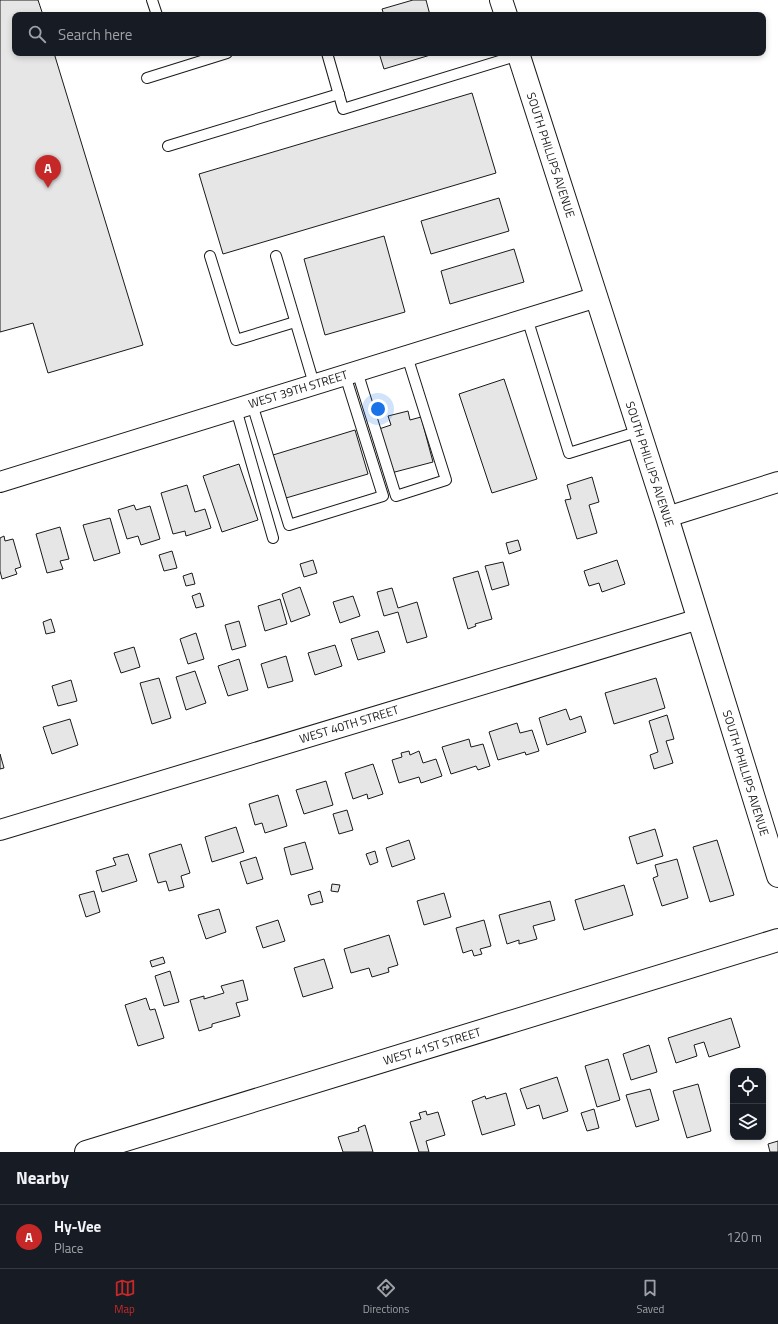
<!DOCTYPE html>
<html lang="en">
<head>
<meta charset="utf-8">
<style>
	:root { --surface:#171b24; --page:#242831; --text:#f1f3f6; --muted:#9ea1a6; --line:#363941; --accent:#c62828 }
	body { margin:0; font-family:"Titillium Web",sans-serif; background:var(--page); color:var(--text) }
	.controls { position:absolute; right:12px; bottom:12px; display:grid; overflow:hidden; border-radius:8px; box-shadow:0 2px 6px #0003 }
	.controls button { width:36px; height:36px; display:grid; place-items:center; padding:0; border:0; border-bottom:1px solid var(--line); background:var(--surface); color:var(--text); font:20px sans-serif }
	.you { position:absolute; left:378px; top:409px; width:14px; height:14px; margin:-10px; border:3px solid #fff; border-radius:50%; background:#1a73e8; box-shadow:0 0 0 6px #1a73e833 }
	.badge { display:grid; place-items:center; width:26px; height:26px; border-radius:50%; background:var(--accent); color:#fff; font-size:13px; font-weight:700 }
	.pin { position:absolute; translate:-50% -33px; filter:drop-shadow(0 1px 2px #0008) }
	.pin::after { content:''; position:absolute; top:21px; width:14px; height:12px; background:inherit; clip-path:polygon(0 0,100% 0,50% 100%) }
	.list { margin:0; padding:0; list-style:none }
	h2 { display:flex; justify-content:space-between; align-items:center; height:52px; margin:0; padding:0 16px; font-size:17px }
	h2 small { font-size:13px; font-weight:400; color:var(--muted) }
	.list li { display:grid; grid-template-columns:26px 1fr auto; gap:12px; align-items:center; box-sizing:border-box; height:64px; padding:0 16px; border-top:1px solid var(--line) }
	.list b { display:block; font-size:15px; white-space:nowrap }
	.list p { margin:0; font-size:13px; white-space:nowrap; color:var(--muted) }
	.list em { font-size:13px; font-style:normal; color:var(--muted) }
	.icon { flex:none; width:22px; height:22px; fill:none; stroke:currentColor; stroke-width:2; stroke-linecap:round; stroke-linejoin:round }
	.map { position:relative; flex:none; width:778px; height:1152px; overflow:hidden }
	.search { position:absolute; background:var(--surface); box-shadow:0 2px 6px #0003; left:12px; right:12px; top:12px; height:44px; display:flex; align-items:center; gap:10px; box-sizing:border-box; padding:0 14px; border-radius:8px; color:var(--muted); font-size:15px }
	.sheet { height:116px; background:var(--surface) }
	nav { display:flex; justify-content:space-around; align-items:center; box-sizing:border-box; height:56px; border-top:1px solid var(--line); background:var(--surface); font-size:11px; color:var(--muted) }
	nav a { display:grid; justify-items:center; gap:2px }
	nav .on { color:var(--accent) }
	.map>svg:first-child { display:block }
	.building { fill:#e6e6e6; stroke:#1a1a1a }
	.lines { fill:none; stroke-linecap:round; stroke-linejoin:round }
	.service-casing { stroke:#1a1a1a; stroke-width:12 }
	.minor-casing { stroke:#1a1a1a; stroke-width:22 }
	.tertiary-casing { stroke:#1a1a1a; stroke-width:24 }
	.service { stroke:#fff; stroke-width:10 }
	.minor { stroke:#fff; stroke-width:20 }
	.tertiary { stroke:#fff; stroke-width:22 }
	.labels { text-anchor:middle; dominant-baseline:central; stroke-width:3; stroke-linejoin:round; paint-order:stroke }
	.street-label { font-size:12px; fill:#1a1a1a; stroke:#fff }
</style>
</head>
<body>
<div class="map">
<svg width="778" height="1152" viewBox="0 0 778 1152">
	<rect width="100%" height="100%" fill="#fff"/>
	<g class="building">
		<path d="M0 0H38L43 15H15V53H54L143 345 48 373 33 323 0 332Z"/>
		<path d="M413 0H426L430 15H384L382 9Z"/>
		<path d="M379 53H437L384 69Z"/>
		<path d="M472 93 496 173 223 254 199 174Z"/>
		<path d="M499 198 509 231 431 254 421 221Z"/>
		<path d="M384 236 405 312 325 335 304 259Z"/>
		<path d="M514 249 524 282 450 304 441 271Z"/>
		<path d="M504 379 537 479 492 493 459 394Z"/>
		<path d="M408 411 410 420 421 417 433 462 391 473 379 429 391 425 388 416Z"/>
		<path d="M355 430 368 474 286 498 273 455Z"/>
		<path d="M239 464 258 520 222 532 203 476Z"/>
		<path d="M592 477 599 502 589 505 597 533 577 539 565 500 571 499 567 485Z"/>
		<path d="M187 485 195 512 205 509 211 528 186 536 185 531 173 534 161 493Z"/>
		<path d="M134 505 136 510 150 506 160 539 141 545 138 536 127 539 118 510Z"/>
		<path d="M110 518 120 553 94 561 83 525Z"/>
		<path d="M60 527 69 559 60 561 63 569 47 573 36 534Z"/>
		<path d="M4 536 5 541 13 539 21 567 15 569 17 574 2 579 0 571V538Z"/>
		<path d="M518 540 521 550 509 554 506 543Z"/>
		<path d="M172 551 177 568 164 571 159 555Z"/>
		<path d="M313 560 317 573 304 577 300 564Z"/>
		<path d="M617 560 625 584 602 592 599 583 589 586 584 571Z"/>
		<path d="M503 562 509 585 492 590 485 566Z"/>
		<path d="M478 571 492 619 475 624 476 626 468 629 453 578Z"/>
		<path d="M192 573 195 584 186 586 183 576Z"/>
		<path d="M300 587 310 615 291 622 282 594Z"/>
		<path d="M392 588 398 608 417 602 427 637 407 643 398 612 384 616 377 592Z"/>
		<path d="M200 593 204 606 196 608 192 596Z"/>
		<path d="M353 596 360 616 340 623 333 602Z"/>
		<path d="M280 599 287 624 265 631 258 606Z"/>
		<path d="M51 619 55 632 46 634 43 622Z"/>
		<path d="M239 621 246 646 232 650 225 625Z"/>
		<path d="M378 631 385 652 358 660 351 639Z"/>
		<path d="M196 633 204 659 188 664 180 639Z"/>
		<path d="M335 645 342 666 315 675 308 653Z"/>
		<path d="M134 647 140 667 121 673 114 653Z"/>
		<path d="M286 656 293 681 268 688 261 664Z"/>
		<path d="M239 659 248 690 228 696 218 666Z"/>
		<path d="M195 671 206 703 186 710 176 677Z"/>
		<path d="M159 678 171 718 152 724 140 683Z"/>
		<path d="M656 678 665 708 614 724 605 693Z"/>
		<path d="M71 680 77 701 58 706 52 686Z"/>
		<path d="M566 709 570 720 581 716 586 732 547 745 539 718Z"/>
		<path d="M667 715 674 739 666 741 673 763 654 769 650 755 658 752 649 721Z"/>
		<path d="M70 719 78 745 52 754 43 727Z"/>
		<path d="M517 723 520 733 532 730 539 751 526 755 525 752 498 760 489 732Z"/>
		<path d="M469 739 471 747 483 744 490 766 478 770 476 766 451 774 442 747Z"/>
		<path d="M409 751 410 755 419 751 423 763 436 759 442 776 421 783 419 777 399 783 392 760 402 757 401 753Z"/>
		<path d="M0 754 4 768 0 769Z"/>
		<path d="M373 764 383 794 368 799 367 794 353 799 345 773Z"/>
		<path d="M326 781 333 805 304 814 296 790Z"/>
		<path d="M278 795 287 826 265 833 262 823 255 825 249 804Z"/>
		<path d="M347 810 353 830 339 834 333 814Z"/>
		<path d="M236 827 244 852 212 862 205 837Z"/>
		<path d="M655 829 663 856 637 864 629 837Z"/>
		<path d="M409 840 415 859 392 867 386 848Z"/>
		<path d="M717 840 734 895 710 902 693 847Z"/>
		<path d="M305 842 313 869 291 875 284 848Z"/>
		<path d="M181 844 190 873 181 876 184 887 169 891 166 881 158 883 149 854Z"/>
		<path d="M375 851 378 862 370 865 366 854Z"/>
		<path d="M128 854 137 881 102 892 96 871 116 865 113 858Z"/>
		<path d="M256 857 263 879 247 884 240 862Z"/>
		<path d="M677 859 688 898 662 906 653 878 658 876 655 865Z"/>
		<path d="M332 884 340 885 338 892 331 891Z"/>
		<path d="M624 885 633 915 584 930 575 900Z"/>
		<path d="M94 891 100 912 86 917 79 895Z"/>
		<path d="M320 891 323 902 311 905 308 895Z"/>
		<path d="M444 893 451 917 424 925 417 901Z"/>
		<path d="M550 901 555 920 533 926 537 939 519 944V940L507 944 499 915Z"/>
		<path d="M219 909 226 932 206 939 198 915Z"/>
		<path d="M278 920 285 941 263 948 256 927Z"/>
		<path d="M484 920 491 946 480 949 482 954 474 956 472 950 463 953 456 928Z"/>
		<path d="M389 935 398 965 388 968 389 972 372 977 369 968 351 973 344 949Z"/>
		<path d="M163 957 165 963 152 967 150 961Z"/>
		<path d="M324 959 333 988 303 997 294 968Z"/>
		<path d="M170 971 179 1002 164 1006 155 976Z"/>
		<path d="M243 980 248 1000 236 1003 240 1016 212 1024V1027L199 1031 190 1000 204 996V999L224 993 221 986Z"/>
		<path d="M146 998 150 1010 155 1009 164 1038 138 1046 125 1005Z"/>
		<path d="M731 1018 740 1047 709 1057 704 1042 694 1045 697 1056 676 1063 668 1038Z"/>
		<path d="M649 1045 657 1072 631 1080 623 1054Z"/>
		<path d="M608 1059 620 1100 597 1107 585 1066Z"/>
		<path d="M557 1077 568 1111 543 1119 539 1105 527 1109 520 1089Z"/>
		<path d="M698 1084 711 1131 687 1138 673 1091Z"/>
		<path d="M650 1089 659 1120 636 1127 626 1095Z"/>
		<path d="M506 1093 515 1125 482 1135 472 1101 485 1096 486 1099Z"/>
		<path d="M594 1109 599 1128 587 1131 581 1113Z"/>
		<path d="M426 1111 427 1115 438 1112 445 1135 426 1141 429 1152H419L410 1122 421 1119 419 1113Z"/>
		<path d="M365 1125 373 1152H343L338 1137 359 1131 358 1128Z"/>
		<path d="M778 1141V1152H770L768 1144Z"/>
	</g>
	<g class="lines">
		<g class="service-casing">
			<g id="service">
				<path d="M152 0 157 15"/>
				<path d="M327 53 343 109 519 55"/>
				<path d="M147 78 227 53"/>
				<path d="M168 146 339 94"/>
				<path d="M210 256 236 340 295 322"/>
				<path d="M276 256 314 384"/>
				<path d="M527 318 569 453 640 431"/>
				<path d="M357 371 396 496 446 480 407 356"/>
				<path d="M252 404 289 525 383 496 345 375"/>
				<path d="M236 409 273 538"/>
			</g>
		</g>
		<g class="minor-casing">
			<g id="minor">
				<path d="M0 482 597 297"/>
				<path d="M667 517 778 482"/>
				<path d="M0 830 699 619"/>
			</g>
		</g>
		<g class="tertiary-casing">
			<g id="tertiary">
				<path d="M501 0 506 15"/>
				<path d="M518 53 667 517 778 876"/>
				<path d="M86 1152 778 940"/>
			</g>
		</g>
		<use href="#service" class="service"/>
		<use href="#minor" class="minor"/>
		<use href="#tertiary" class="tertiary"/>
	</g>
	<g class="labels">
		<g class="street-label">
			<text transform="translate(551 155) rotate(72)">SOUTH PHILLIPS AVENUE</text>
			<text transform="translate(298 389) rotate(-17)">WEST 39TH STREET</text>
			<text transform="translate(650 464) rotate(72)">SOUTH PHILLIPS AVENUE</text>
			<text transform="translate(349 724) rotate(-17)">WEST 40TH STREET</text>
			<text transform="translate(746 773) rotate(73)">SOUTH PHILLIPS AVENUE</text>
			<text transform="translate(432 1046) rotate(-17)">WEST 41ST STREET</text>
		</g>
	</g>
</svg>
<div class="controls">
<button><svg class="icon" aria-label="locate" viewBox="0 0 24 24"><circle cx="12" cy="12" r="6"/><path d="M12 2v4M12 18v4M2 12h4M18 12h4"/></svg></button>
<button><svg class="icon" aria-label="layers" viewBox="0 0 24 24"><path d="M12 4l9 5-9 5-9-5zM3 14l9 5 9-5"/></svg></button>
</div>
<div class="you"></div>
<div class="pin badge" style="left:48px;top:188px">A</div>
<div class="search"><svg class="icon" aria-label="search" viewBox="0 0 24 24"><circle cx="10" cy="10" r="6"/><path d="M15 15l6 6"/></svg>Search here</div>
</div>
<section class="sheet">
<h2>Nearby<small></small></h2>
<ul class="list">
<li><span class="badge">A</span><div><b>Hy-Vee</b><p>Place</p></div><em>120 m</em></li>
</ul>
</section>
<nav>
<a class="on"><svg class="icon" aria-label="map" viewBox="0 0 24 24"><path d="M3 6l6-2 6 2 6-2v14l-6 2-6-2-6 2zM9 4v14M15 6v14"/></svg>Map</a>
<a><svg class="icon" aria-label="directions" viewBox="0 0 24 24"><path d="M12 3l9 9-9 9-9-9zM9 14v-3h6M13 9l2 2-2 2"/></svg>Directions</a>
<a><svg class="icon" aria-label="saved" viewBox="0 0 24 24"><path d="M7 4h10v16l-5-4-5 4z"/></svg>Saved</a>
</nav>
</body>
</html>
